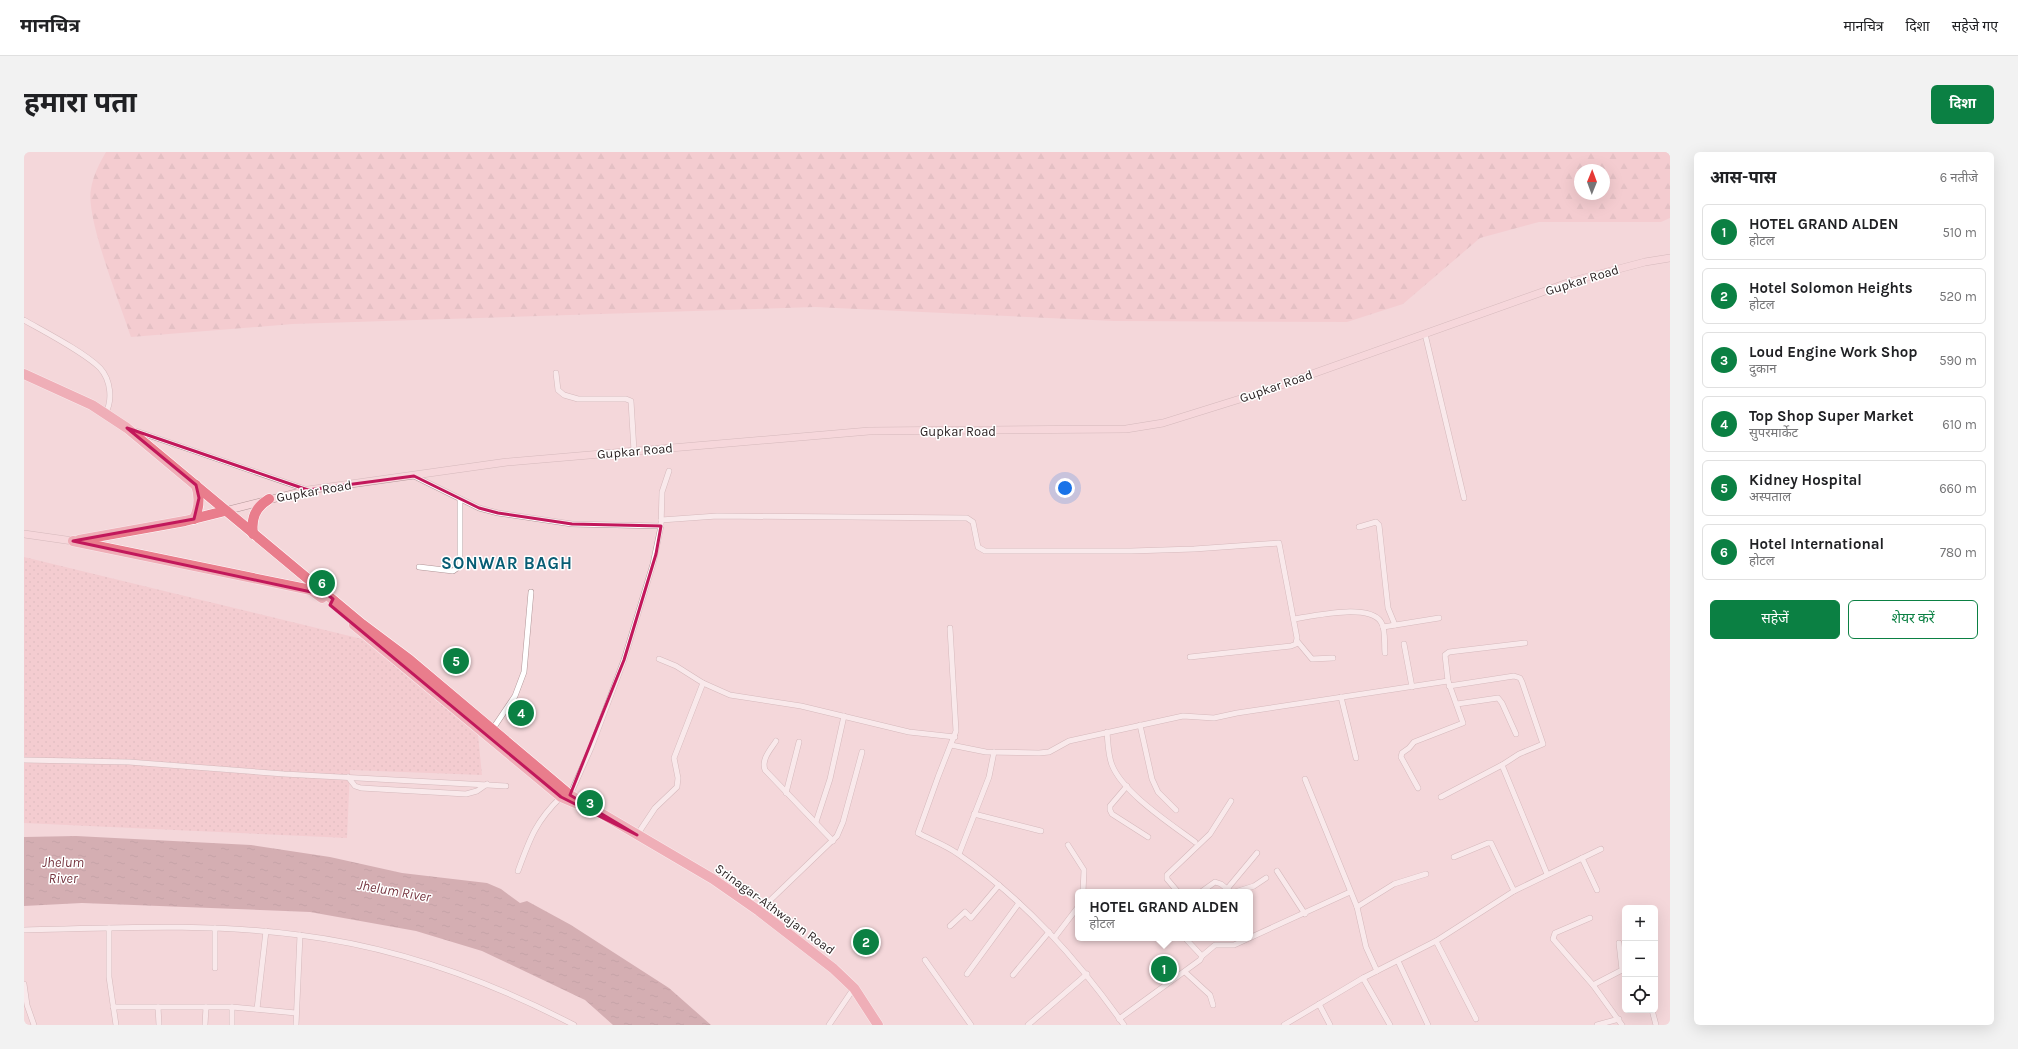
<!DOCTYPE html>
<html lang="hi">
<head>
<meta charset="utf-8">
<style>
	:root { --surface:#fff; --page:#f2f2f2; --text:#202124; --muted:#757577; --line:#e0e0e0; --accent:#0b8043 }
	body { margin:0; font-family:Karla,"Noto Sans Devanagari",sans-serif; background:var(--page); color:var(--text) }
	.controls { position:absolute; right:12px; bottom:12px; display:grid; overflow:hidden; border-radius:6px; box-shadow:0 4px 16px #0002 }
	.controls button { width:36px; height:36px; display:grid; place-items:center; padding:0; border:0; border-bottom:1px solid var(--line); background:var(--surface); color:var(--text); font:20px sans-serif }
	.compass { position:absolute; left:1550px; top:12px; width:36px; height:36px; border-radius:50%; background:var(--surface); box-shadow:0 4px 16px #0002; rotate:1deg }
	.you { position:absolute; left:1041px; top:336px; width:14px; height:14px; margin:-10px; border:3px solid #fff; border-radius:50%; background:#1a73e8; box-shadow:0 0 0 6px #1a73e833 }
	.badge { display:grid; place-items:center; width:26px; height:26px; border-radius:50%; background:var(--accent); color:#fff; font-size:13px; font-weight:700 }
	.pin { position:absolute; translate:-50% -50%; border:2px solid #fff; box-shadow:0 1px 4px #0006 }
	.popup { position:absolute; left:1051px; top:737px; width:178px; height:52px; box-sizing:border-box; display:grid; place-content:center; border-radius:6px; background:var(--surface); filter:drop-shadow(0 1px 3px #0005); font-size:13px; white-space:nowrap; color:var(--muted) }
	.popup b { font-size:15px; color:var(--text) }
	.popup::after { content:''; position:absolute; left:50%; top:100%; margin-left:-8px; border:8px solid transparent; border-top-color:var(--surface) }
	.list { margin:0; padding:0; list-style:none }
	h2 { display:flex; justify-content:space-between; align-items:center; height:52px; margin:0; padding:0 16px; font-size:17px }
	h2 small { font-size:13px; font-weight:400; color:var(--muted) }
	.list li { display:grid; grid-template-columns:26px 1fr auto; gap:12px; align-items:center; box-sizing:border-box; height:56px; margin:0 8px 8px; padding:0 8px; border:1px solid var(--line); border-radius:6px }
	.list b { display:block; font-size:15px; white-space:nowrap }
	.list p { margin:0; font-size:13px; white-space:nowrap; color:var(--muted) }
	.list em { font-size:13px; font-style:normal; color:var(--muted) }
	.actions { display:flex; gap:8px; padding:12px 16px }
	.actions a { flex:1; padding:9px 0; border:1px solid var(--accent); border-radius:6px; text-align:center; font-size:14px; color:var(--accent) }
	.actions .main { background:var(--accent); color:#fff }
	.icon { flex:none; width:22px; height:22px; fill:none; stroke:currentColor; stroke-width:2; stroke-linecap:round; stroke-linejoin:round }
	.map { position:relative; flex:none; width:1646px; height:873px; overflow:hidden; border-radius:6px }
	header { display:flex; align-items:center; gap:24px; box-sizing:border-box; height:56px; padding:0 20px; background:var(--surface); border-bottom:1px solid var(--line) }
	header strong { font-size:19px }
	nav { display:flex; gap:22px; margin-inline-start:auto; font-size:14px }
	.intro { display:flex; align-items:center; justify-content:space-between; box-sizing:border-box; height:96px; padding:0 24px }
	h1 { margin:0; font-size:28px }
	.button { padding:10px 18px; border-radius:6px; background:var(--accent); color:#fff; font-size:14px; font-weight:700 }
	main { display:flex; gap:24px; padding:0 24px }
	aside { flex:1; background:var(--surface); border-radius:6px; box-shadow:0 4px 16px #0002 }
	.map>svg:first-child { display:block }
	.forest { fill:url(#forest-firs); fill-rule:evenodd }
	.park { fill:url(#park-dots) }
	.water { fill:url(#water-ripples) }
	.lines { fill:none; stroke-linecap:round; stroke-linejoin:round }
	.street-casing { stroke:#b09597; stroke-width:6 }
	.secondary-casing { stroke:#b09597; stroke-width:8 }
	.highway-casing { stroke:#fff; stroke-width:11 }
	.street { stroke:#fff; stroke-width:5 }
	.secondary { stroke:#f8d8dc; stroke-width:7 }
	.highway { stroke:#e97d8c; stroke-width:10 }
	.marked { fill:none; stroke:#c2185b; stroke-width:3; stroke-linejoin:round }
	.labels { text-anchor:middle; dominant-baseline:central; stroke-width:3; stroke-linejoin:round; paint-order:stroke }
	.street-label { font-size:13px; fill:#281e1f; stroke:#fff }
	.water-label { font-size:14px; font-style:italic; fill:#763640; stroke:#fff }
	.district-label { font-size:17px; font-weight:bold; letter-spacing:1px; fill:#085d74; stroke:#fff }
</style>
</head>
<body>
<header>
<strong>मानचित्र</strong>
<nav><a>मानचित्र</a><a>दिशा</a><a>सहेजे गए</a></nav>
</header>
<div class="intro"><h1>हमारा पता</h1><a class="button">दिशा</a></div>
<main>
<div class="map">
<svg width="1646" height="873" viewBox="0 0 1646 873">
	<defs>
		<pattern id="forest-firs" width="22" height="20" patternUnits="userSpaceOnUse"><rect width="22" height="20" fill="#f3bfc4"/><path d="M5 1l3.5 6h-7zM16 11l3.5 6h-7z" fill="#d0a4a8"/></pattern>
		<pattern id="park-dots" width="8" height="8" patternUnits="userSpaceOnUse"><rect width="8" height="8" fill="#f3bfc4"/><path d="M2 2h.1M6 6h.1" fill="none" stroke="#d0a4a8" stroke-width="1.8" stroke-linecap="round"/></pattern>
		<pattern id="water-ripples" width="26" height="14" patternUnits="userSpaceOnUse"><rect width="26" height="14" fill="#ae7d82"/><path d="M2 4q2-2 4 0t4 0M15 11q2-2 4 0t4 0" fill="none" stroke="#8e666a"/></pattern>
	</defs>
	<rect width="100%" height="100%" fill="#f4d7da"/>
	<path class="forest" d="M82 0H1646V66L1637 70H1515L1456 86 1379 152 1323 170 1090 169 791 155 269 172 107 185C97 154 61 65 67 37 69 24 75 12 82 0ZM1556 18H1580V42H1556Z"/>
	<path class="park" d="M0 405 338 487 454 583 458 623 326 618 323 686 0 671Z"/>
	<path class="water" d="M52 684 227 693 306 705 378 721 463 731 477 737 496 751 503 749 547 773 645 836 687 873H589L561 848 458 799 392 779 286 760 58 751 0 754V685Z"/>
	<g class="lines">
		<g class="street-casing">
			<g id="street">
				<path d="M0 168C21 180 60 200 76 216 87 228 89 249 81 262"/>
				<path d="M1401 182 1440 346"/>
				<path d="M532 221 534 238 540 243 554 247H602L607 249 610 299"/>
				<path d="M112 279 284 338"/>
				<path d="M390 324 455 356 474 361 548 372 637 374"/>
				<path d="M637 368 693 364 943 366 949 370 954 395 961 399H1107L1170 397 1255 391 1273 486 1272 492 1267 494 1166 505"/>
				<path d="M1335 375 1352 370 1355 373 1364 456 1371 473"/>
				<path d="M395 415 429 419 436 414V347"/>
				<path d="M1270 467C1289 464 1345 451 1357 470 1362 477 1360 492 1361 501"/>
				<path d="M1359 475 1415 466"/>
				<path d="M926 476 932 579 914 625 894 681C907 688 922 693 934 702 1001 748 1053 807 1100 873"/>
				<path d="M1273 489 1288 507 1309 506"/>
				<path d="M1380 492 1388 535"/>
				<path d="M635 507 652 514 679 531 706 543 777 554 885 580 931 585"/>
				<path d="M1425 534 1490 524 1496 526 1498 530 1519 592 1495 602 1478 613 1523 722"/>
				<path d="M1317 545 1332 606"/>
				<path d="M1433 552 1474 546 1478 551 1492 582"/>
				<path d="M1116 573 1128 627 1134 640 1152 658"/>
				<path d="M468 578 491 544 500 520 507 440"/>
				<path d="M1083 580C1084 591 1084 603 1088 613 1099 641 1147 672 1171 690"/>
				<path d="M752 589C747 597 737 607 741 618L809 689"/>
				<path d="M927 593 962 600 1015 601 1025 600 1045 589 1054 587 1159 564 1190 566 1213 561 1424 529"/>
				<path d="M0 608 105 610 260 622 482 634"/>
				<path d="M324 625 331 634 337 636 442 642 453 639 463 632"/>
				<path d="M1281 627 1333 755 1342 795 1353 819"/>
				<path d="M1103 634 1086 654V658L1088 662 1124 685"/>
				<path d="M1394 636 1377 605 1378 601 1385 596 1390 590 1439 571 1424 529 1421 503 1425 500 1501 491"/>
				<path d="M762 641 775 590"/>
				<path d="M546 643 567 596 600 508 629 412 637 374 638 340 645 319"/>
				<path d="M1417 645 1478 613"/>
				<path d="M950 662 1017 679"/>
				<path d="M792 670 806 627 820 564"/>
				<path d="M613 683 631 656 653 635 654 626 650 606 679 531"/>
				<path d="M1044 693 1060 718 1059 740"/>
				<path d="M935 702 965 625 970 600"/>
				<path d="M1430 705 1464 691H1467L1490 739"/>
				<path d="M1558 706 1573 738"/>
				<path d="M494 719C506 686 512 669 537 645"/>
				<path d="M1253 719 1281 762"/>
				<path d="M1203 737 1233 701"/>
				<path d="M1154 740 1143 727V723L1186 682 1207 649"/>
				<path d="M1177 740 1191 730 1197 732 1207 740"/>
				<path d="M1211 740 1230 734 1242 726"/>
				<path d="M1333 755 1370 732 1402 722"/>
				<path d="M735 759 813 684 819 670 838 600"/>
				<path d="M1566 766 1531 781 1529 787 1569 833 1598 873"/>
				<path d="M926 774 941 760 947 766 975 733"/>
				<path d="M85 776V825L92 873"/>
				<path d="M191 776V816"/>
				<path d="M0 778C91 776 185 771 275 783 372 795 464 828 550 873"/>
				<path d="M1031 785 1054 755"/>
				<path d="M1412 789 1452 867"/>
				<path d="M1178 804 1191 793H1210L1326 740"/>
				<path d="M901 808 947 873"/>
				<path d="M1374 809 1404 873"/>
				<path d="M1161 820 1186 843 1189 853"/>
				<path d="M943 822 995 751"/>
				<path d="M989 823 1025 780"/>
				<path d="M1339 826 1366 873"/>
				<path d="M0 832 3 853 10 873"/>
				<path d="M1569 833 1598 818 1595 791"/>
				<path d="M1295 852 1306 873"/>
				<path d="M89 855H208L272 861"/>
				<path d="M134 855 135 873"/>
				<path d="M233 857 242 779"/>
				<path d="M1628 858 1632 873"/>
				<path d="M1095 867 1176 808 1178 804 1176 802 1161 786"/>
				<path d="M181 873 182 855"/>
				<path d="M208 873V855"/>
				<path d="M272 873 276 783"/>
				<path d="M805 873 830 836"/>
				<path d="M1004 873 1063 822"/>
				<path d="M1260 873 1339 826 1412 789 1490 739 1577 697"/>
				<path d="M1573 873 1595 867"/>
			</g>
		</g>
		<g class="secondary-casing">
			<g id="secondary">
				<path d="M201 359 284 338 483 310 845 279 1102 277 1139 271 1232 242 1549 129 1621 110 1646 106"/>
				<path d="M0 382 49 389"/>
			</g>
		</g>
		<g class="highway-casing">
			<g id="highway">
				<path d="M0 222 68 253 103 276 338 472 386 508 546 643 689 727 735 759 810 817 830 836 854 873"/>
				<path d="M170 367C176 355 176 345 172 333"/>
				<path d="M229 382C227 366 231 356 245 347"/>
				<path d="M55 388 161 369 201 359"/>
				<path d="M49 389 287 438 298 446"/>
				<path d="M330 473 537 645 551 651"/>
			</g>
		</g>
		<use href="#street" class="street"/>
		<use href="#secondary" class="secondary"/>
		<use href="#highway" class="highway"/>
	</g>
	<path d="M0 0H1646V873H0ZM103 276 284 338 390 324 455 356 474 361 548 372 637 374 632 402 600 508 546 643 613 683 537 645 306 453 309 447 294 435 292 441 49 389 170 367 175 346 172 333Z" fill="#f4d7da" fill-opacity=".55" fill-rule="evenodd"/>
	<path class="marked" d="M103 276 284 338 390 324 455 356 474 361 548 372 637 374 632 402 600 508 546 643 613 683 537 645 306 453 309 447 294 435 292 441 49 389 170 367 175 346 172 333Z"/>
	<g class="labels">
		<g class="street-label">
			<text transform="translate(1558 128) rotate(-17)">Gupkar Road</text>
			<text transform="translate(1252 234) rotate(-19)">Gupkar Road</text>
			<text x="934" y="279">Gupkar Road</text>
			<text transform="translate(611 299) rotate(-5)">Gupkar Road</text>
			<text transform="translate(290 339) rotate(-10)">Gupkar Road</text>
			<text transform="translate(751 757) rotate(36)">Srinagar-Athwajan Road</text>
		</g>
		<g class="water-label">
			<text x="39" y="710">Jhelum<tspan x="39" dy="16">River</tspan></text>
			<text transform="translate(370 739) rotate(10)">Jhelum River</text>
		</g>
		<g class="district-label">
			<text x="483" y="411">SONWAR BAGH</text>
		</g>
	</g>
</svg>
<div class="controls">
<button>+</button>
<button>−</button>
<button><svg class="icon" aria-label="locate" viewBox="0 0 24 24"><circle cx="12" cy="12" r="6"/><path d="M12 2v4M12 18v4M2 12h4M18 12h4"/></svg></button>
</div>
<svg class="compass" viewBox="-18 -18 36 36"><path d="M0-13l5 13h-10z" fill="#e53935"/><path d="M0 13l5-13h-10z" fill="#757577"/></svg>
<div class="you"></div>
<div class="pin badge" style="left:1140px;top:817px">1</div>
<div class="popup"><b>HOTEL GRAND ALDEN</b>होटल</div>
<div class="pin badge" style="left:842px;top:790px">2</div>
<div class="pin badge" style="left:566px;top:651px">3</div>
<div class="pin badge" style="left:497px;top:561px">4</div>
<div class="pin badge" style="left:432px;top:509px">5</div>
<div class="pin badge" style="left:298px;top:431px">6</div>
</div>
<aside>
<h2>आस-पास<small>6 नतीजे</small></h2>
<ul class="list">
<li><span class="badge">1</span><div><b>HOTEL GRAND ALDEN</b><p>होटल</p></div><em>510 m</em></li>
<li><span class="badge">2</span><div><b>Hotel Solomon Heights</b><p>होटल</p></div><em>520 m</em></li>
<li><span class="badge">3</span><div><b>Loud Engine Work Shop</b><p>दुकान</p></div><em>590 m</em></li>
<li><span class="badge">4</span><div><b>Top Shop Super Market</b><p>सुपरमार्केट</p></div><em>610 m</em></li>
<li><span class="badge">5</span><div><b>Kidney Hospital</b><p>अस्पताल</p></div><em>660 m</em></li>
<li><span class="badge">6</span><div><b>Hotel International</b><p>होटल</p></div><em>780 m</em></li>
</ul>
<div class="actions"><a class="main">सहेजें</a><a>शेयर करें</a></div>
</aside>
</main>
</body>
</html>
